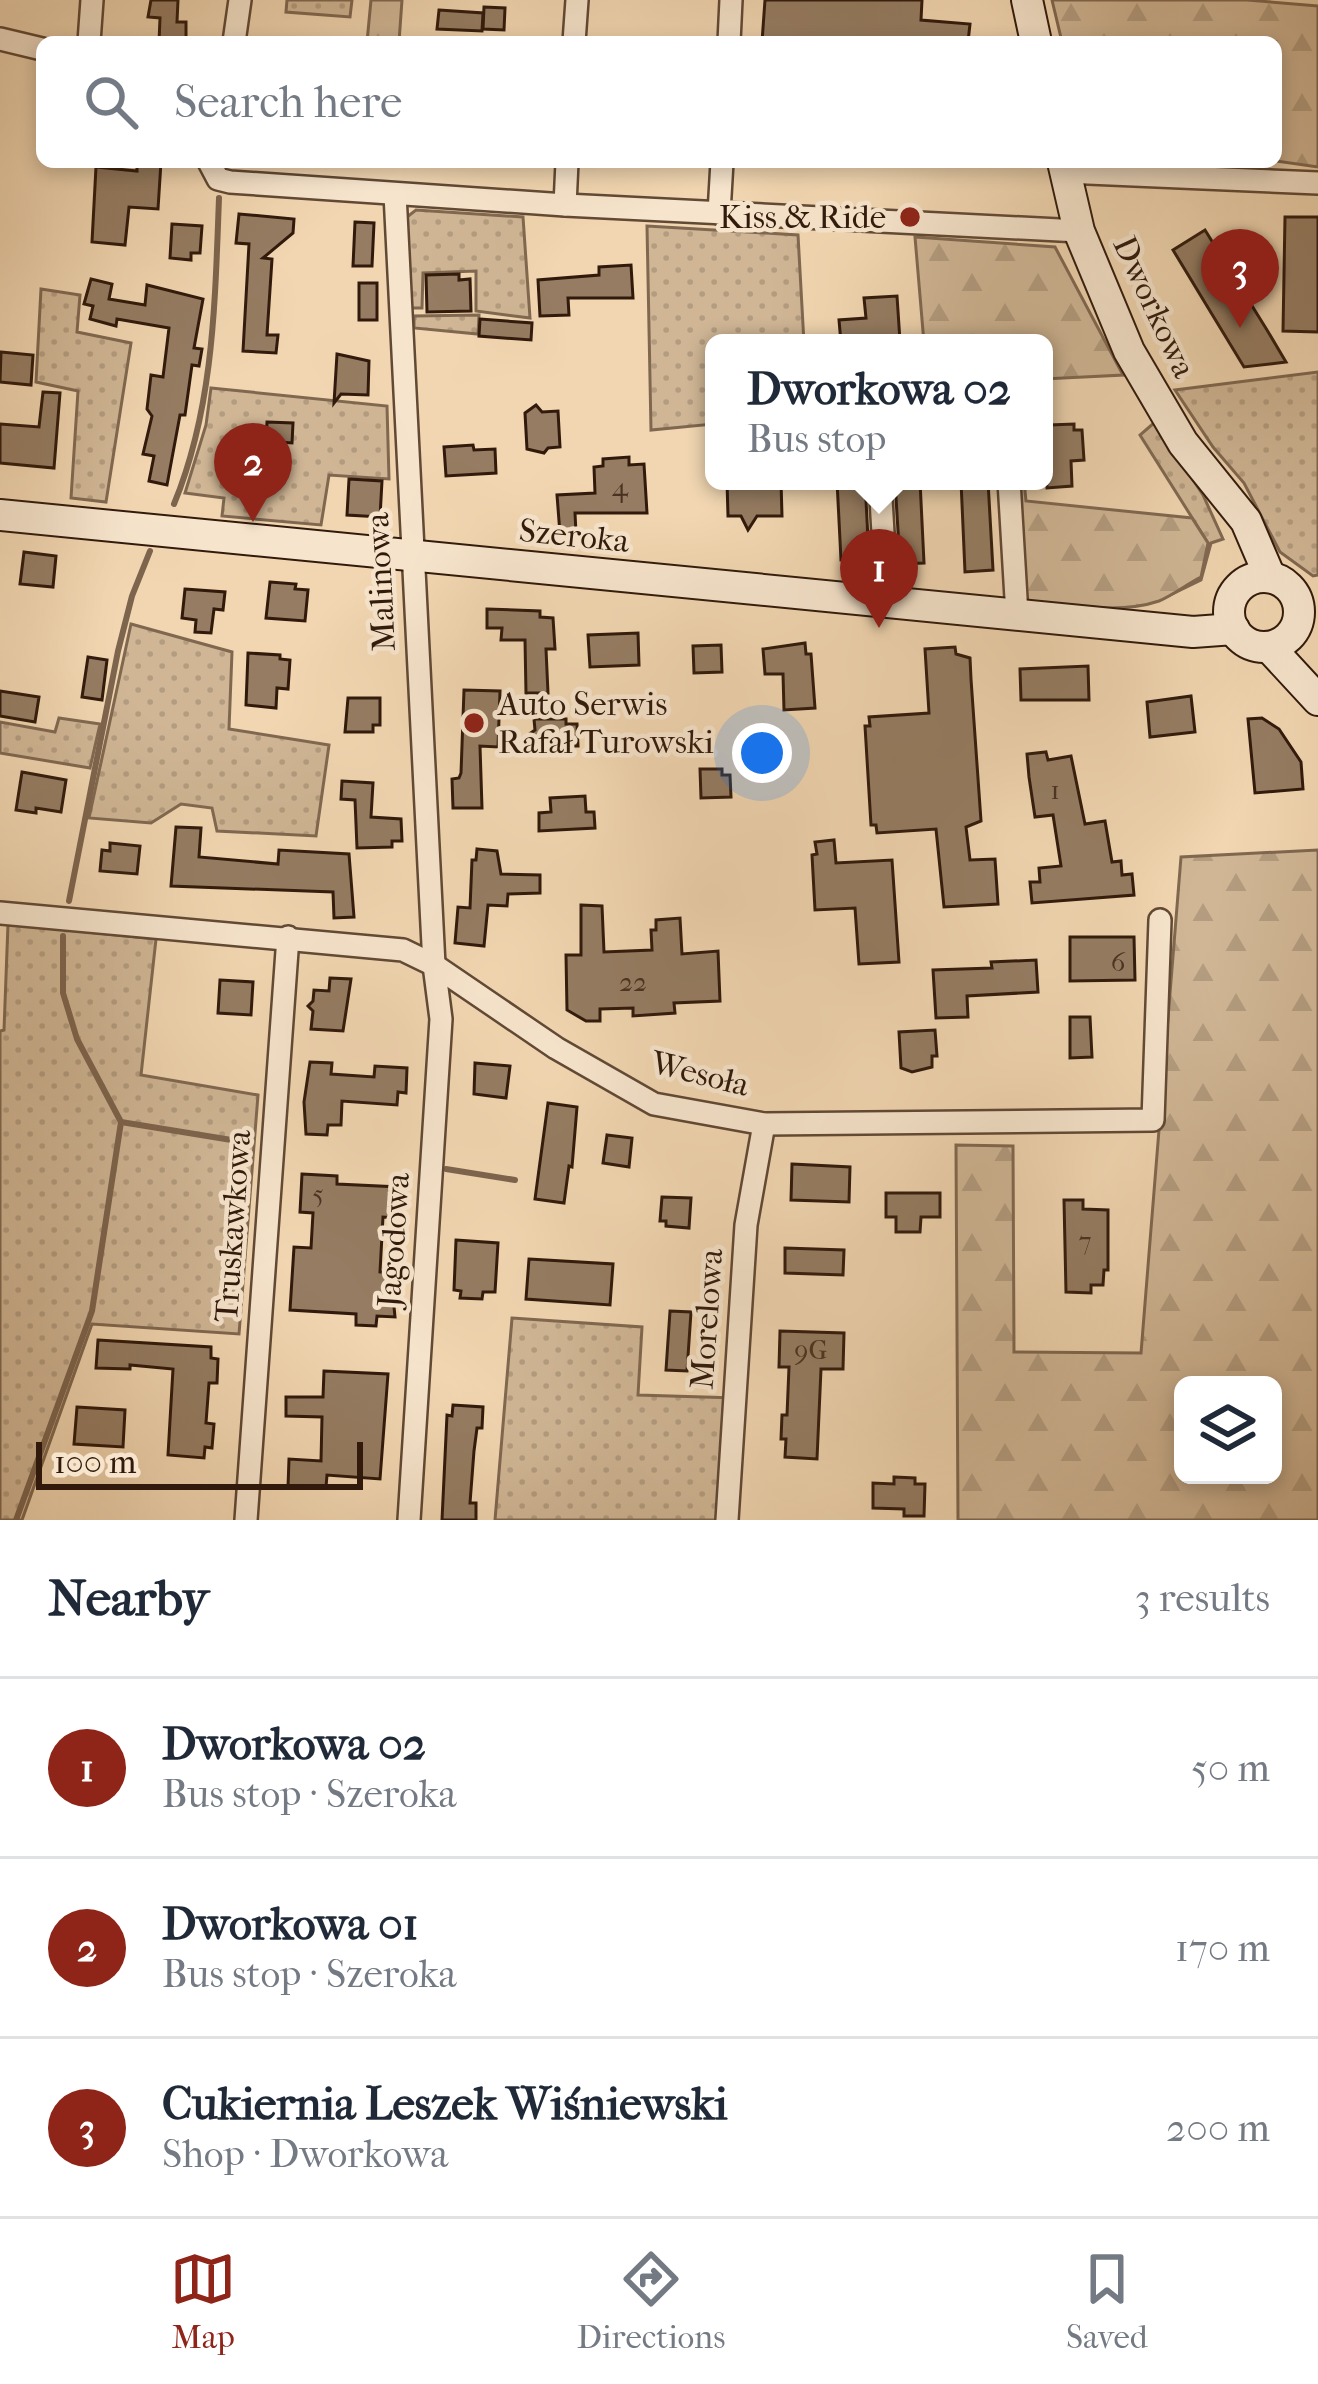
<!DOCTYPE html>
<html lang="en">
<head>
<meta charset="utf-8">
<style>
	:root { --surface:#fff; --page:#f6f6f7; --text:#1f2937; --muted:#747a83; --line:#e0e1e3; --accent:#8f2418 }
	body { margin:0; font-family:"IM FELL French Canon",serif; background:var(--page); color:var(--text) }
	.controls { position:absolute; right:36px; bottom:36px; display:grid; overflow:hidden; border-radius:18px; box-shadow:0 6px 18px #0003 }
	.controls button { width:108px; height:108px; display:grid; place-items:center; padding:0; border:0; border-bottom:3px solid var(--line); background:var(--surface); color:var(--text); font:60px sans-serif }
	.scale { position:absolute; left:36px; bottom:30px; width:327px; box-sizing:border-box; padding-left:12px; border:6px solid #311a0c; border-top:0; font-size:33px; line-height:42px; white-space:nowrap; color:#311a0c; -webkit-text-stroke:9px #f6e4cc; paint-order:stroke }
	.you { position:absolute; left:762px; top:753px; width:42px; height:42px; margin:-30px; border:9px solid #fff; border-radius:50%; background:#1a73e8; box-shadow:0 0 0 18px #1a73e833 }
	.badge { display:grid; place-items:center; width:78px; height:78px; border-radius:50%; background:var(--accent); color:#fff; font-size:39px; font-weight:700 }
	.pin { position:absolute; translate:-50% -99px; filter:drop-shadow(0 3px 6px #0008) }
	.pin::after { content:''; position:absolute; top:63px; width:42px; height:36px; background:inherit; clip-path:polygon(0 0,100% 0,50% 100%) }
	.popup { position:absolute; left:705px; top:334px; width:348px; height:156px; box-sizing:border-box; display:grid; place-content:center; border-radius:18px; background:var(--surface); filter:drop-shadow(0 3px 9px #0005); font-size:39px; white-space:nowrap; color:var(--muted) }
	.popup b { font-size:45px; color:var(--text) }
	.popup::after { content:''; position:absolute; left:50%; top:100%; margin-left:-24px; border:24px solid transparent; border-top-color:var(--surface) }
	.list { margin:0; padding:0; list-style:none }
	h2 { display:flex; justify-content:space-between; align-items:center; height:156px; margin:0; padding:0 48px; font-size:51px }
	h2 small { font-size:39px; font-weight:400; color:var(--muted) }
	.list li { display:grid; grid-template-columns:78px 1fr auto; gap:36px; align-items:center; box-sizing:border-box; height:180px; padding:0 48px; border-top:3px solid var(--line) }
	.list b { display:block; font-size:45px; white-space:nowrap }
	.list p { margin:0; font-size:39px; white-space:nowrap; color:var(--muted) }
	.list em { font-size:39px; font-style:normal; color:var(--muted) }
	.icon { flex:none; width:66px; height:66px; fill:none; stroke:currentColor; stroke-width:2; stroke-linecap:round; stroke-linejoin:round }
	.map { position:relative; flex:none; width:1318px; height:1520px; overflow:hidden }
	.search { position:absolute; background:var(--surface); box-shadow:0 6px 18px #0003; left:36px; right:36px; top:36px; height:132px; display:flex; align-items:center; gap:30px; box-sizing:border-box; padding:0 42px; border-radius:18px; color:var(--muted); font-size:45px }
	.sheet { height:696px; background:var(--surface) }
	nav { display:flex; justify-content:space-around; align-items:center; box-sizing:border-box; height:168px; border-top:3px solid var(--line); background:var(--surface); font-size:33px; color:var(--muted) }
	nav a { display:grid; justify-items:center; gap:6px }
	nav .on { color:var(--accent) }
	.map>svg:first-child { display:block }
	.grass { fill:url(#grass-dots); stroke:#806850; stroke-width:3 }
	.forest { fill:url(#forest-firs); stroke:#806850; stroke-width:3; fill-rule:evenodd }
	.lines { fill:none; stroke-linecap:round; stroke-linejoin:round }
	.stream { stroke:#7d644d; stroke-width:6 }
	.building { fill:#957c62; stroke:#311a0c; stroke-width:3 }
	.street-casing { stroke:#614935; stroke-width:26 }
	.secondary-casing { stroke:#311a0c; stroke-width:34 }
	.street { stroke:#f6e4cc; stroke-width:21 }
	.secondary { stroke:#f6e4cc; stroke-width:30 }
	.poi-dot { fill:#8f2418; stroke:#f6e4cc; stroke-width:4.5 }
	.labels { text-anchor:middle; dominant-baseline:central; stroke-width:9; stroke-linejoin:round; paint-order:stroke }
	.number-label { font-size:27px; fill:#4a3222 }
	.poi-label { font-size:33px; fill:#311a0c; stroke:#f6e4cc; text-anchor:end }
	.street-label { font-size:33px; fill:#311a0c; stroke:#f6e4cc }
</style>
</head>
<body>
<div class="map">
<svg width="1318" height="1520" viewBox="0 0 1318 1520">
	<defs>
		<pattern id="grass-dots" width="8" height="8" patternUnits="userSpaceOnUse" patternTransform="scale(3)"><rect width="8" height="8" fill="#d0b695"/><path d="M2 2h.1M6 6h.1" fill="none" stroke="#b39c7f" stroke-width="1.8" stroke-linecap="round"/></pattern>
		<pattern id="forest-firs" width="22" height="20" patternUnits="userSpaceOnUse" patternTransform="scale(3)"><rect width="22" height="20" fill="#d0b695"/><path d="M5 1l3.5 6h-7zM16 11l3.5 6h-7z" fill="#b39c7f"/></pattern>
	</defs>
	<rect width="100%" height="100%" fill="#f1d6b1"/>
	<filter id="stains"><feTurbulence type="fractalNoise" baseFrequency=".00167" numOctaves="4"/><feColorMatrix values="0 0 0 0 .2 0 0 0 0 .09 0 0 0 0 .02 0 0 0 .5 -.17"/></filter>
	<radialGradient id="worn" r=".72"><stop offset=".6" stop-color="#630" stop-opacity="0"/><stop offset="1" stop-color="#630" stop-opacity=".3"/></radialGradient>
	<g class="grass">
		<path d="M287 0H352L350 17 286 12Z"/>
		<path d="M416 210 523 217 530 318 476 311V271L423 273 422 308H410L407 217Z"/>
		<path d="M647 226 798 235 804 343H714V424L651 430Z"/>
		<path d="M41 289 80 295 77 332 131 343 106 502 71 498 78 391 36 382Z"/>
		<path d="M479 315 478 334 414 328V316Z"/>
		<path d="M1318 372V575L1313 576 1280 552 1244 483 1213 447 1175 390Z"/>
		<path d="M211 388 387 406 389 479 329 475 321 525 222 516 224 498 185 493 206 425Z"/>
		<path d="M1155 422 1203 495 1223 539 1211 543 1201 580 1160 600 1201 577 1208 543 1140 435Z"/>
		<path d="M131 624 232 652 229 729 329 745 316 836 217 831 212 808 181 804 151 823 89 818Z"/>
		<path d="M59 718 100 724 90 768 0 753V722L55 732Z"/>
		<path d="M8 924 156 939 141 1075 258 1095 239 1334 92 1324 22 1520H0V1031L4 1030Z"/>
		<path d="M512 1318 642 1327 638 1395 736 1398 730 1520H495Z"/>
	</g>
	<g class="forest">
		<path d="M371 0H402L399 42H367Z"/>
		<path d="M1052 0H1247L1318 6V167L1276 161V42H1062Z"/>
		<path d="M915 237 1055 247 1123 375 1044 379V343H924Z"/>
		<path d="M1013 481H1024L1026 501 1192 518 1208 543 1201 577C1187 584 1173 595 1159 601 1118 615 1066 604 1024 601Z"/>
		<path d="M1318 850V1520H958L956 1145 1013 1146 1014 1352 1141 1353 1181 857ZM1183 1385H1273V1475H1183Z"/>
	</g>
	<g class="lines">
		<g class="stream">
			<path d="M174 504C214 407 215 301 219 198"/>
			<path d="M69 901 118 651 132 596 150 551"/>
			<path d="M121 1122 250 1143"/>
			<path d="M446 1169 515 1180"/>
			<path d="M16 1520 92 1311 121 1122 77 1039 63 993V936"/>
		</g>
	</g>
	<g class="building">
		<path d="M151 0H178L177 22H186V42H159L160 18 148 17Z"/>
		<path d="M765 0H922L921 20 970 24 968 42H762Z"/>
		<path d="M484 7 505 8 504 30 483 29Z"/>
		<path d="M439 10 483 13 482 31 437 29Z"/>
		<path d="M137 162H161L158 209 129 207 125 245 92 242 96 167 137 171Z"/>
		<path d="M239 214 294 219 293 233 263 258 272 259 267 335H278L276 353 243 351 249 244 236 243Z"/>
		<path d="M1285 217H1318V332L1283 331Z"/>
		<path d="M355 222 374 223 372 266H353Z"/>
		<path d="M172 224 202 226 200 253H191V260L170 258Z"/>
		<path d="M1205 230 1267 330 1286 362 1244 367 1173 250Z"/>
		<path d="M631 265 633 298H568L569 315 540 316 538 280 599 275V267Z"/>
		<path d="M459 274V280L470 279 471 311 427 312 426 275Z"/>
		<path d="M91 279 112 284 109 299 145 305 147 285 203 299 194 348 202 349 199 366 192 365 185 415H180L167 485 149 481 154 456 143 454 152 416 147 409 151 375 163 377 169 328 117 319 116 326 90 319 93 306 84 304Z"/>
		<rect x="359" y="283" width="18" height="37"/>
		<path d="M897 296 900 341 841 343 839 320 866 318 864 298Z"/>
		<path d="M480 319 532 323 531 340 479 336Z"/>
		<path d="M1 352 33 355 31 385 0 382Z"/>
		<path d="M337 354 369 361 368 395 341 394 334 403Z"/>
		<path d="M43 392 60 393 54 468 0 463V424L39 427Z"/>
		<path d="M536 405 542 412 558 411 560 447 548 448 544 453 527 449 525 413Z"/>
		<path d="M267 422 293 423 292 443 266 441Z"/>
		<path d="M1074 424V430H1082L1084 460 1071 461 1072 486 1047 488 1044 433H1051L1050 425Z"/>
		<path d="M473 445 474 450 495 449 496 473 446 476 444 447Z"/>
		<path d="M629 457V465L644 464 647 513H575L576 533 560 534 557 495 595 493 594 467 603 466V459Z"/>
		<path d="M349 479 382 481 380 517 347 515Z"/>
		<path d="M727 481H781L782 516H757L748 530 741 516H728Z"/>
		<path d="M837 481H865L869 558 841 560Z"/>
		<path d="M895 481H920L924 563 900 564Z"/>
		<path d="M961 481H988L993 570 965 572Z"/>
		<path d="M24 552 56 556 53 587 20 584Z"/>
		<path d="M270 582 296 584 295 589 308 590 305 621 266 618Z"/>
		<path d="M185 589 225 592 223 610 214 609 211 633 195 632 196 620 182 618Z"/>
		<path d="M487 609 540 611V617L553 618 555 649H546L548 693H526L525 640H501L502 628H487Z"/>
		<path d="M638 633 639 665 590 667 588 635Z"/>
		<path d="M805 643 806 654H811L815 708 784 710 783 674H765L763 649Z"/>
		<path d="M721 645 722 672 694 673 693 646Z"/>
		<path d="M955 647 956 654 970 658 971 679 981 821 966 827 970 860 995 859 998 904 944 907 936 829 877 833 876 825H871L865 726H870L869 717 929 713 925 649Z"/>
		<path d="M248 653 280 655V659L290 660 288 689 277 688 276 708 246 705Z"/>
		<path d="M88 657 107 660 102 700 82 697Z"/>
		<path d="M1088 666 1089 700H1021L1020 669Z"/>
		<path d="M464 690 500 691 498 747 480 746 482 808H453L452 779 459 778 461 773Z"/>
		<path d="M0 691 39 697 35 722 0 716Z"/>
		<path d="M1191 696 1195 732 1150 737 1147 702Z"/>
		<path d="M348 698H380V725H373V732H345Z"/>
		<path d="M1262 718 1279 729 1301 762 1303 789 1255 793 1248 719Z"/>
		<path d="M534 719H566V724H577L578 746H566V751H535L534 741 528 735 535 730Z"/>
		<path d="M1046 752 1048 760 1071 756 1085 824 1105 821 1112 862 1121 861 1122 875 1132 874 1134 895 1032 903 1030 882H1040L1039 868 1061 866 1053 815 1035 817 1029 777 1027 754Z"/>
		<path d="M700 769H722V775H730L731 797 701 798Z"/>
		<path d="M22 772 66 780 61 812 36 808V813L16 810Z"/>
		<path d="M342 781 373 783 371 817 401 819 402 841H392V847L357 848 355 800 341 799Z"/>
		<path d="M585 796 586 812H594L595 828 539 831V813L551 812 550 798Z"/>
		<path d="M176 827 201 828 199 857 278 864 279 850 349 854 354 917 334 918 333 892 171 886Z"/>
		<path d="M834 840 836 863 892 860 899 962 859 964 855 908 815 910 812 855 817 854 815 842Z"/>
		<path d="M110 843 140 846 137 874 100 871 102 850 110 851Z"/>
		<path d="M477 849 497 851 501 874 540 875V893L508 894 507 906 488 905 484 946 455 943 458 907 470 908 472 860H476Z"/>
		<path d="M581 905 602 906 604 952 652 950 651 930H656V920L680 918 682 954 718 951 720 1001 674 1003 675 1013 633 1016V1008L600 1009V1021H586L567 1010 566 955H581Z"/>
		<path d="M1070 937H1134L1135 980 1070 981Z"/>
		<path d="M1036 960 1038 992 967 996 968 1017 936 1018 933 970 992 968 991 962Z"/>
		<path d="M330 978 351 979 343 1031 311 1029 313 1011 308 1006 313 1001 314 990 329 991Z"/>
		<path d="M220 980 253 982 251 1015 218 1013Z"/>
		<path d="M1070 1017H1090L1092 1057 1070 1058Z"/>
		<path d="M935 1030 937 1056H932V1067L912 1072 901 1068 899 1032Z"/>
		<path d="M310 1062 332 1063 331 1074 374 1077 375 1066 407 1068 406 1093 398 1092 397 1105 342 1101 341 1125H328L327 1135 306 1134 304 1102Z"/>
		<path d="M475 1063 510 1066 506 1098 474 1094Z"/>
		<path d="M548 1103 577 1107 572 1167 569 1166 564 1203 535 1199Z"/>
		<path d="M607 1135 632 1138 629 1167 603 1163Z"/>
		<path d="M792 1164 850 1167 849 1202 791 1200Z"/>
		<path d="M302 1174 337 1176V1184L399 1187 397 1218 383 1217 380 1272 388 1273 387 1286H392L395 1317 377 1316 376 1326 356 1325V1314L290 1310 294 1247 311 1248 313 1213 300 1212Z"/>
		<path d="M886 1193H940V1217H921L920 1232H896V1217H886Z"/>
		<path d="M662 1197 691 1198 689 1228 666 1226V1221H660Z"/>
		<path d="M1064 1200H1083V1209L1108 1210V1270H1104L1103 1285H1091V1293L1066 1292Z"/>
		<path d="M456 1240 498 1243 495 1292H483L482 1299 460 1298 461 1291 454 1290Z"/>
		<path d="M785 1248 844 1250 843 1275 785 1273Z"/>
		<path d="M529 1259 613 1264 610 1305 526 1299Z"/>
		<path d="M670 1311 691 1312 687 1371 666 1370Z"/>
		<path d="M780 1331 844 1333 843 1369H821L817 1459 785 1457 786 1439H781L782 1415H787L789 1367H779Z"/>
		<path d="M98 1340 211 1347V1358L218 1359 217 1383H209L206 1423 214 1424 212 1448 205 1447 204 1458 168 1455 173 1369 130 1365V1369L96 1368Z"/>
		<path d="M324 1371 388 1374 380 1479 327 1475 326 1487H288L289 1459 321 1461 322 1417 286 1416V1397H323Z"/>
		<path d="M453 1405 483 1407 482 1428H477L474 1451 470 1503H476V1520H442L447 1415 452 1416Z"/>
		<path d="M77 1407 125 1410 123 1447 74 1444Z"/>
		<path d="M894 1477 915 1478V1484H925L924 1516H904V1509L873 1508V1483L894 1484Z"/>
	</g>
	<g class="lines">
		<g class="street-casing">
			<g id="street">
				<path d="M0 39 42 49"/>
				<path d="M89 42 92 0"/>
				<path d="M234 42 240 0"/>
				<path d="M574 42 577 0"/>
				<path d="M729 42 731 0"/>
				<path d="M209 162 218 179 230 182 565 205 1079 231"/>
				<path d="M1065 172 1318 183"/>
				<path d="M395 194 434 965 441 1019 409 1520"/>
				<path d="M565 205 567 162"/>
				<path d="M719 213 722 162"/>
				<path d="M880 481 887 603"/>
				<path d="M1009 481 1017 615"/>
				<path d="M0 913 403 950 434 965 556 1048 654 1104 764 1124 1153 1120 1160 920"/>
				<path d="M246 1520 288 937"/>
				<path d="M727 1520 746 1225 764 1124"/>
			</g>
		</g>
		<g class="secondary-casing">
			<g id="secondary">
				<path d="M1027 0 1036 42"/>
				<path d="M1063 162 1079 231 1129 351 1183 443 1246 521 1270 577"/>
				<path d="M0 515 1193 632 1234 629"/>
				<circle cx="1264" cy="612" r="35"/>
				<path d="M1269 647 1318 700"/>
			</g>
		</g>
		<use href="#street" class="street"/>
		<use href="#secondary" class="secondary"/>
	</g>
	<g class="poi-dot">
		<circle cx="910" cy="217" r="12"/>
		<circle cx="474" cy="723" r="12"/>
	</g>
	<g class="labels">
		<g class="number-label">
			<text x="620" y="487">4</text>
			<text x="1055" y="790">1</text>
			<text x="1118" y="962">6</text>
			<text x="633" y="982">22</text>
			<text x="318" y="1194">5</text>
			<text x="1085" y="1241">7</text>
			<text x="811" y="1350">9G</text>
		</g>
		<g class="poi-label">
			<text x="886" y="217">Kiss &amp; Ride</text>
			<text x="498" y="704" text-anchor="start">Auto Serwis<tspan x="498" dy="38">Rafał Turowski</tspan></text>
		</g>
		<g class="street-label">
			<text transform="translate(1154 307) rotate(65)">Dworkowa</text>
			<text transform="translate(574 536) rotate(6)">Szeroka</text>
			<text transform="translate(381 582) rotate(-93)">Malinowa</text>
			<text transform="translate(700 1074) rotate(14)">Wesoła</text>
			<text transform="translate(233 1226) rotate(-86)">Truskawkowa</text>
			<text transform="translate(394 1240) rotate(-86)">Jagodowa</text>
			<text transform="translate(707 1319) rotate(-86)">Morelowa</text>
		</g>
	</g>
	<rect width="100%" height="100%" filter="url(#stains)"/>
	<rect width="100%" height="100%" fill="url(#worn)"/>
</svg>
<div class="controls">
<button><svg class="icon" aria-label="layers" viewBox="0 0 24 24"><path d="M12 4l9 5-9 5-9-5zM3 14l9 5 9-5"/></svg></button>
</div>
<div class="scale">100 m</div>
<div class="you"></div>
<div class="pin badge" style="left:879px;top:628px">1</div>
<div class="popup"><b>Dworkowa 02</b>Bus stop</div>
<div class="pin badge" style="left:253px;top:522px">2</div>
<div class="pin badge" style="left:1240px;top:328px">3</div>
<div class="search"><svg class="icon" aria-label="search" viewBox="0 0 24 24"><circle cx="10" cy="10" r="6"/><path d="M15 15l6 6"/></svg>Search here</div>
</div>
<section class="sheet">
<h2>Nearby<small>3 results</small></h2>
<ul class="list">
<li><span class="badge">1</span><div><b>Dworkowa 02</b><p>Bus stop · Szeroka</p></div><em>50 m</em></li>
<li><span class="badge">2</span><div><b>Dworkowa 01</b><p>Bus stop · Szeroka</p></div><em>170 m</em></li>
<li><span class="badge">3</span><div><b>Cukiernia Leszek Wiśniewski</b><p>Shop · Dworkowa</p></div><em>200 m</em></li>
</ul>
</section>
<nav>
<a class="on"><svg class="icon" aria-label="map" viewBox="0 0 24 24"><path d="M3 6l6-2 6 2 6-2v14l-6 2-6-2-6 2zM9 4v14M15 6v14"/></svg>Map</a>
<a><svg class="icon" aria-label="directions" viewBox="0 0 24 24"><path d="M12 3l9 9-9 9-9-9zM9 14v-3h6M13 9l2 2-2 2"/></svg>Directions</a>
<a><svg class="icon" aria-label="saved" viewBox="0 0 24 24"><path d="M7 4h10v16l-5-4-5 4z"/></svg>Saved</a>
</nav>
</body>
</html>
